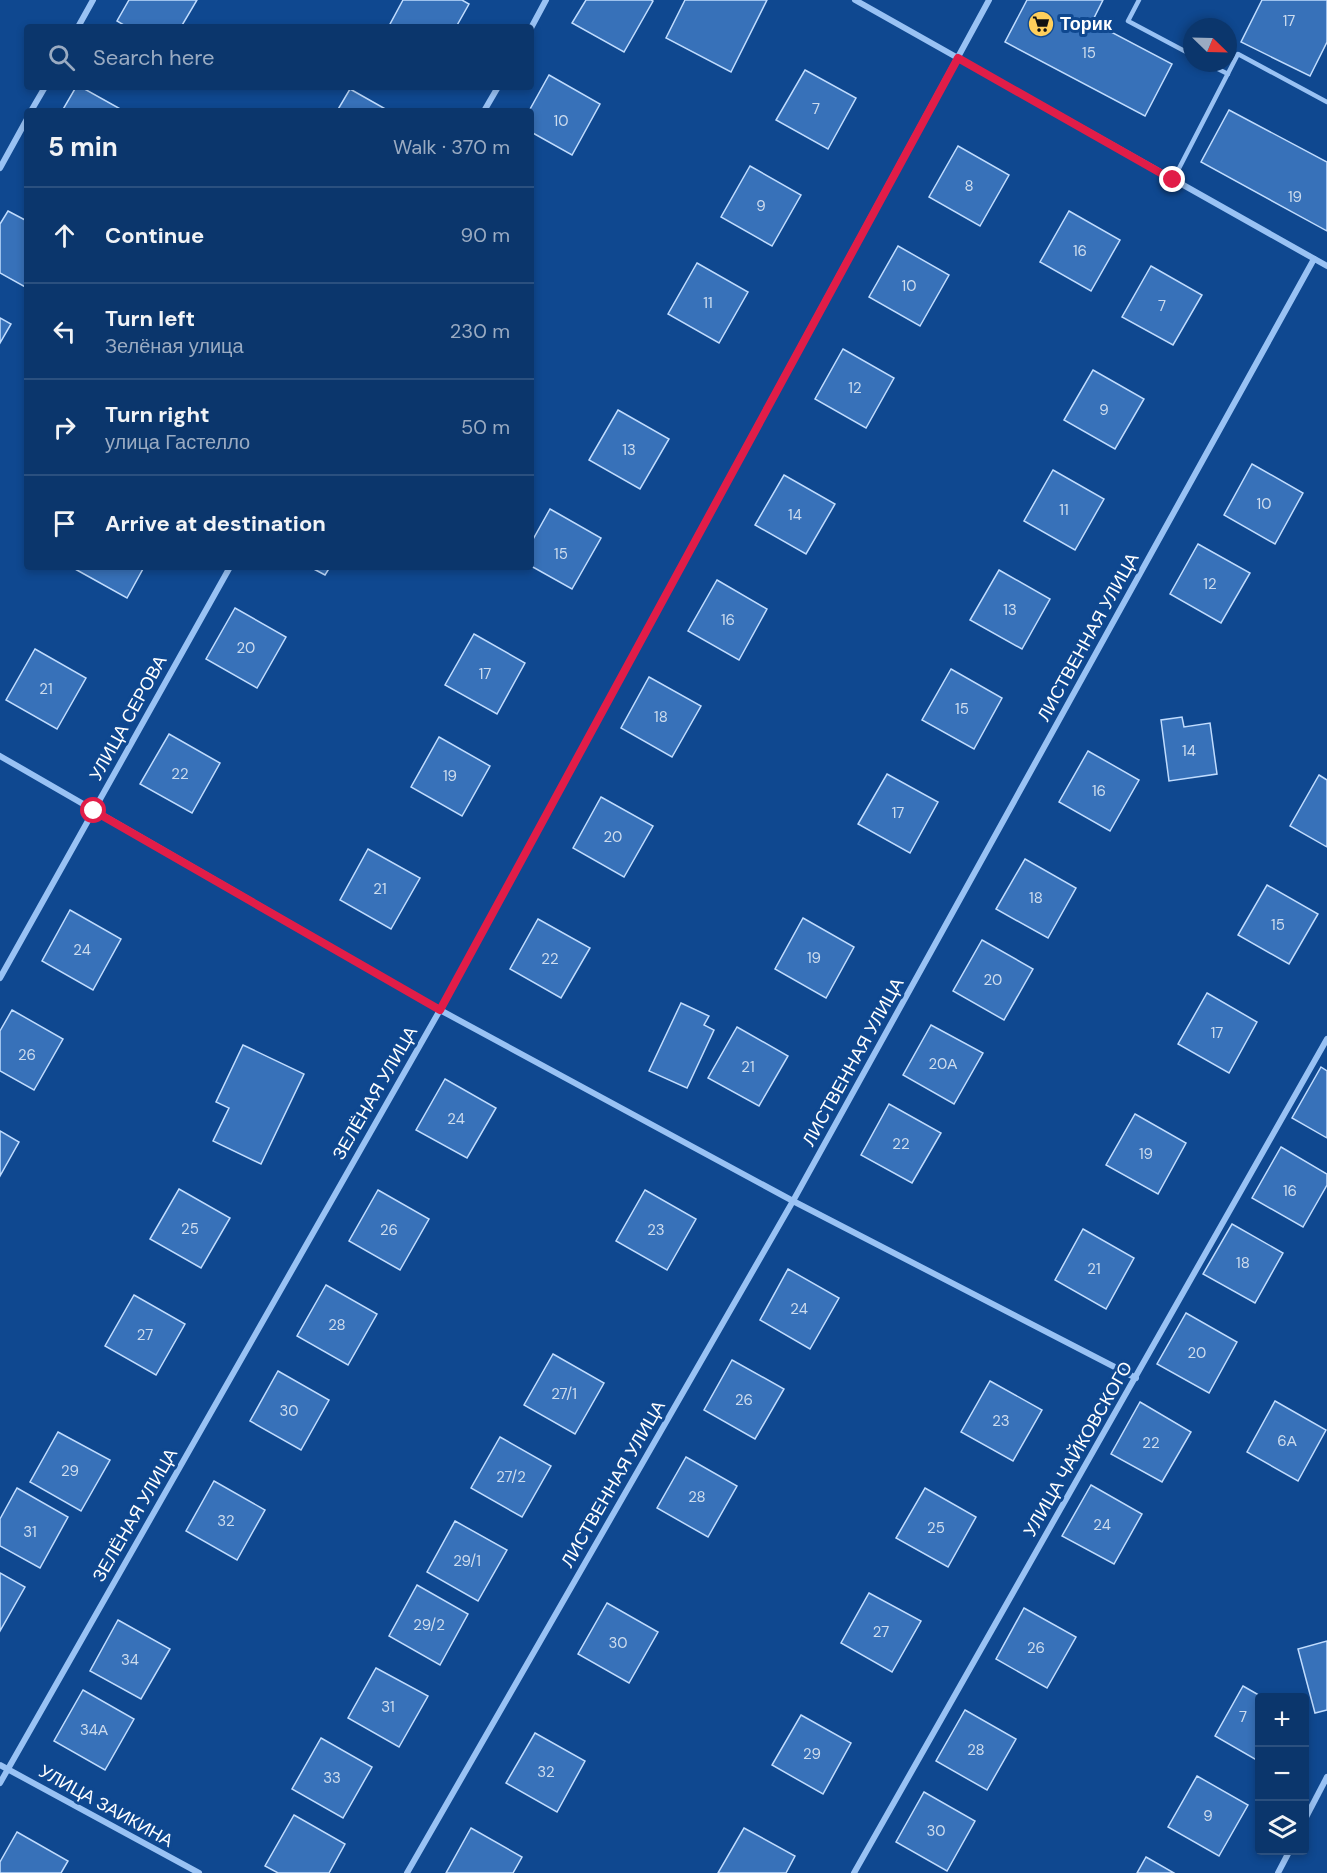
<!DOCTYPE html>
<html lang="en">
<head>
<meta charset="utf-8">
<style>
	:root { --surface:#0b366c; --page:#194174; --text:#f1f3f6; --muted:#9aabc2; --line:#2b507f }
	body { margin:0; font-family:"DM Sans",sans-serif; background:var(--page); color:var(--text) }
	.controls { position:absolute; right:18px; bottom:18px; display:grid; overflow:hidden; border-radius:6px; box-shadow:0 3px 9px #0003 }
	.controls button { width:54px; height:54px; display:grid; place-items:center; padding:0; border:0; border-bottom:2px solid var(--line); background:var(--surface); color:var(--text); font:30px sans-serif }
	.compass { position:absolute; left:1183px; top:18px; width:54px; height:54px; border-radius:50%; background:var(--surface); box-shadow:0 3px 9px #0003; rotate:113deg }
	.stop { position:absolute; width:18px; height:18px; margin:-14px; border:4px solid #e11d48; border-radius:50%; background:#fff }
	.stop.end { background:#e11d48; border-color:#fff; box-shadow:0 2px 6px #0008 }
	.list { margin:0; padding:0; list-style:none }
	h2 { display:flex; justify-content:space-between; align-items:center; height:78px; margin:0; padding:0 24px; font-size:26px }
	h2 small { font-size:20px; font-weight:400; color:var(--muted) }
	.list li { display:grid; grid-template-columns:39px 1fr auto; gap:18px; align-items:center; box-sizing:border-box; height:96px; padding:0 24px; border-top:2px solid var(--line) }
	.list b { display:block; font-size:22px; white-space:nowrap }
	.list p { margin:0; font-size:20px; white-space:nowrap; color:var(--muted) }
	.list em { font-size:20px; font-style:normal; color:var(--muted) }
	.icon { flex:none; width:33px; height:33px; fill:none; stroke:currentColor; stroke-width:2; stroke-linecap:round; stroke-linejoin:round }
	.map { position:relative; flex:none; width:1327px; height:1873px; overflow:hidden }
	.search { position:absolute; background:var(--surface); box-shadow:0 3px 9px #0003; left:24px; top:24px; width:510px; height:66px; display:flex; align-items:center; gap:15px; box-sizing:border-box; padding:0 21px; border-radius:6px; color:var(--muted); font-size:22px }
	.panel { position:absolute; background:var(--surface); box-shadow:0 3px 9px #0003; left:24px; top:108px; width:510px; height:462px; border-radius:6px }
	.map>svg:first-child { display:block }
	.building { fill:#3771b9; stroke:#c0dcfe; stroke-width:1.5 }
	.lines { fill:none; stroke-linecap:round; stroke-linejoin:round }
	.lane { stroke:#99c2f4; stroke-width:4.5 }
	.street { stroke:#99c2f4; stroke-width:6 }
	.route { stroke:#e11d48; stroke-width:8 }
	.labels { text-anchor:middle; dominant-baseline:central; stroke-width:6; stroke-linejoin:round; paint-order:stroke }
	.number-label { font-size:15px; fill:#cddcee }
	.poi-label { font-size:18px; font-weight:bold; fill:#fff; stroke:#0f4890; text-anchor:start }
	.street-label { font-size:18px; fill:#fff; stroke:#0f4890 }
</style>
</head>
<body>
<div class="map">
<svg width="1327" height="1873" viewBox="0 0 1327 1873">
	<rect width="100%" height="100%" fill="#0f4890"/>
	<g class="building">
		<path d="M129 0H197L181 27H127L117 21Z"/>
		<path d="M403 0H462L469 4 456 27H391L389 26Z"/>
		<path d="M586 0H651L653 1 624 52 572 23Z"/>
		<path d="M685 0H767L731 72 666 38Z"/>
		<path d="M1027 0H1103L1092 22 1172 64 1145 116 1005 42Z"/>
		<path d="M1262 0H1327V42L1310 76 1241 42Z"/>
		<path d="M805 70 856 98 828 149 776 120Z"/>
		<path d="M549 75 600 104 572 155 531 132V111H529Z"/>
		<path d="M76 87H81L124 111H62Z"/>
		<path d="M350 89 389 111H337Z"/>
		<path d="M1229 110 1327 162V231L1201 162Z"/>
		<path d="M958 146 1009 175 980 226 929 197Z"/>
		<path d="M750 166 801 195 772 246 721 217Z"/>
		<path d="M8 211 27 221V288L0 273V224Z"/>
		<path d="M1069 211 1120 240 1091 291 1040 262Z"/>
		<path d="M898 246 949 275 920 326 869 297Z"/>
		<path d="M697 263 748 292 719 343 668 314Z"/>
		<path d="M1151 266 1202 295 1173 345 1122 317Z"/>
		<path d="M0 318 11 324 0 343Z"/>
		<path d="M843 349 894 378 866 428 815 399Z"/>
		<path d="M1093 370 1144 399 1115 449 1064 420Z"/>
		<path d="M618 410 669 439 640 489 589 460Z"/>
		<path d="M1252 464 1303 493 1275 544 1224 515Z"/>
		<path d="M1053 470 1104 499 1075 550 1024 521Z"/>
		<path d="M784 475 835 504 806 554 755 525Z"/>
		<path d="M550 509 601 538 572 589 531 566V543Z"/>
		<path d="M1198 544 1250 573 1221 623 1170 594Z"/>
		<path d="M77 567H144L127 598 75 569Z"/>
		<path d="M310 567H330L325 575Z"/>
		<path d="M999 570 1050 599 1022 649 970 620Z"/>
		<path d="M717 580 767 609 739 660 688 631Z"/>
		<path d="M235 608 286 637 257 688 206 659Z"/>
		<path d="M474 634 525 663 497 714 445 685Z"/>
		<path d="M35 649 86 678 57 729 6 700Z"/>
		<path d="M951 669 1002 698 974 749 922 720Z"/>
		<path d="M649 677 701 706 672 757 621 728Z"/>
		<path d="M1182 717 1184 727 1210 723 1217 774 1169 781 1161 720Z"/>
		<path d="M169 734 220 763 192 813 140 784Z"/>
		<path d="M439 737 490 766 462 816 411 787Z"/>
		<path d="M1088 751 1139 780 1110 831 1059 802Z"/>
		<path d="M887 774 938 802 910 853 858 824Z"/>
		<path d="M1319 775 1327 780V847L1290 826Z"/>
		<path d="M601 797 653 826 624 877 573 848Z"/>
		<path d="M368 849 420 878 391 929 340 900Z"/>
		<path d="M1025 859 1076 888 1048 938 996 909Z"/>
		<path d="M1267 885 1318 914 1289 964 1238 935Z"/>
		<path d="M70 910 121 939 93 990 42 961Z"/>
		<path d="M803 918 854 947 826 998 775 969Z"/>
		<path d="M538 919 590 948 561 998 510 969Z"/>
		<path d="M982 940 1033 969 1004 1020 953 991Z"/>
		<path d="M1207 993 1257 1022 1229 1073 1178 1044Z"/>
		<path d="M681 1003 709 1016 704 1025 714 1030 687 1088 649 1071Z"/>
		<path d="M12 1010 63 1039 34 1090 0 1071V1031Z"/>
		<path d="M931 1025 983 1053 954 1104 903 1075Z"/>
		<path d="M737 1027 788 1056 759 1106 708 1078Z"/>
		<path d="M243 1045 304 1074 261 1164 213 1141 229 1108 216 1102Z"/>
		<path d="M1321 1067 1327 1071V1138L1292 1118Z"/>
		<path d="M445 1079 496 1108 467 1158 416 1130Z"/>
		<path d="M889 1104 941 1133 912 1183 861 1155Z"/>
		<path d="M1135 1114 1186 1143 1158 1194 1106 1165Z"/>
		<path d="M0 1131 19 1142 0 1176Z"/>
		<path d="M1281 1147 1327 1174V1185L1303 1227 1252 1198Z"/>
		<path d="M179 1189 230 1218 201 1268 150 1239Z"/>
		<path d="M378 1190 429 1219 400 1270 349 1241Z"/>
		<path d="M645 1190 696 1219 667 1270 616 1241Z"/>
		<path d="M1232 1224 1283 1253 1255 1303 1203 1274Z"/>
		<path d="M1083 1229 1134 1258 1106 1309 1055 1280Z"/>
		<path d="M788 1269 839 1298 810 1349 760 1320Z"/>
		<path d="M326 1285 377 1314 348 1365 297 1336Z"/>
		<path d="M134 1295 185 1324 156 1375 105 1346Z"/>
		<path d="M1186 1313 1237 1342 1209 1393 1157 1364Z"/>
		<path d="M553 1354 604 1383 575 1434 524 1405Z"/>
		<path d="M732 1360 784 1389 755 1439 704 1410Z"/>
		<path d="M278 1371 329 1400 301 1450 250 1421Z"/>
		<path d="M990 1381 1042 1410 1013 1461 961 1432Z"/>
		<path d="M1275 1401 1326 1430 1298 1481 1247 1452Z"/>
		<path d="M1140 1402 1191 1432 1162 1482 1111 1454Z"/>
		<path d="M58 1432 110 1460 81 1511 30 1482Z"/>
		<path d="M500 1437 551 1466 522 1517 471 1488Z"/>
		<path d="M686 1457 737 1486 708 1537 657 1508Z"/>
		<path d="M214 1481 265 1510 237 1560 186 1531Z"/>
		<path d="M1091 1485 1142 1514 1114 1564 1062 1536Z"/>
		<path d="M17 1488 68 1517 40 1568 0 1546V1519Z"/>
		<path d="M925 1488 976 1517 948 1567 896 1538Z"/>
		<path d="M455 1521 507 1550 478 1601 427 1572Z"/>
		<path d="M0 1573 25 1587 0 1631Z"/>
		<path d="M417 1585 468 1614 440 1665 389 1636Z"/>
		<path d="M869 1593 921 1621 892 1672 841 1643Z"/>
		<path d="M607 1603 658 1632 629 1683 578 1654Z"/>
		<path d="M1024 1608 1076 1637 1047 1688 996 1659Z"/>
		<path d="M118 1620 170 1649 141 1699 90 1671Z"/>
		<path d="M1327 1641V1710L1315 1713 1298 1649Z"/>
		<path d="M376 1668 428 1696 399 1747 348 1718Z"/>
		<path d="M1243 1686 1264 1698H1260V1762L1215 1736Z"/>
		<path d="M83 1690 134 1719 105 1770 54 1741Z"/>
		<path d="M965 1710 1016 1739 987 1790 936 1761Z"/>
		<path d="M801 1715 851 1743 823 1794 772 1765Z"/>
		<path d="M535 1733 585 1761 557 1812 506 1783Z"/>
		<path d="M321 1738 372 1767 343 1818 292 1789Z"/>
		<path d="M1197 1776 1248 1805 1219 1856 1168 1827Z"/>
		<path d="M924 1792 975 1821 947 1871 896 1842Z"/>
		<path d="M294 1815 345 1844 329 1873H278L265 1866Z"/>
		<path d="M471 1828 522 1857 513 1873H446Z"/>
		<path d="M744 1828 795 1856 786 1873H718Z"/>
		<path d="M17 1832 68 1861 61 1873H0V1862Z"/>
		<path d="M1146 1857 1174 1873H1137Z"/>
	</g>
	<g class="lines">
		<g class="lane">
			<path d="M1139 0 1128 21 1192 55"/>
			<path d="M1206 63 1228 74"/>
			<path d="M1173 180 1238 54 1327 102"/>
		</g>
		<g class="street">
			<path d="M855 0 1327 266"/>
			<path d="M78 27 93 0"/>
			<path d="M531 28 546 0"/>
			<path d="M31 111 45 87"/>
			<path d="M484 111 498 87"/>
			<path d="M0 168 27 119"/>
			<path d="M0 756 440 1010 793 1201 1136 1378"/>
			<path d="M0 978 230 567"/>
			<path d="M0 1765 199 1873"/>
			<path d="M0 1783 440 1010 989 0"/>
			<path d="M1304 1821 1327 1777"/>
			<path d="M407 1873 793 1201 1314 259"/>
			<path d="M854 1873 1327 1039"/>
			<path d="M1278 1873 1290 1850"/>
		</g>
	</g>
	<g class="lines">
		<path class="route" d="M94 811 440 1010 958 58 1173 180"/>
	</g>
	<defs>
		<g id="supermarket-disc" transform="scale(1.35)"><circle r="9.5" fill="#ffcf5b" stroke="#0f4890"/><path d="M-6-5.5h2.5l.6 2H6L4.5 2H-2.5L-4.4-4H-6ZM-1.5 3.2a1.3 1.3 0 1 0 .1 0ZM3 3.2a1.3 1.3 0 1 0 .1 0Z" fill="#111"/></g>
	</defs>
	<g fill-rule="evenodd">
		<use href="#supermarket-disc" x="1041" y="24"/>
	</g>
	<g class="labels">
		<g class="number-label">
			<text x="1289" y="21">17</text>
			<text x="1089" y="53">15</text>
			<text x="816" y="109">7</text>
			<text x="561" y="121">10</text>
			<text x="969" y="186">8</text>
			<text x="1295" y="197">19</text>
			<text x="761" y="206">9</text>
			<text x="1080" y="251">16</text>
			<text x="909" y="286">10</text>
			<text x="708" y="303">11</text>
			<text x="1162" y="306">7</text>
			<text x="855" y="388">12</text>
			<text x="1104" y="410">9</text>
			<text x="629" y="450">13</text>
			<text x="1264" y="504">10</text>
			<text x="1064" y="510">11</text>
			<text x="795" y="515">14</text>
			<text x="561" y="554">15</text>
			<text x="1210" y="584">12</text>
			<text x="1010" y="610">13</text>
			<text x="728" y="620">16</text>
			<text x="246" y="648">20</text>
			<text x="485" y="674">17</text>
			<text x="46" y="689">21</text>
			<text x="962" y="709">15</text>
			<text x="661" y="717">18</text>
			<text x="1189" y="751">14</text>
			<text x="180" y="774">22</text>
			<text x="450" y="776">19</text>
			<text x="1099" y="791">16</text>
			<text x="898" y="813">17</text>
			<text x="613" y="837">20</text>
			<text x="380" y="889">21</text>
			<text x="1036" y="898">18</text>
			<text x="1278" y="925">15</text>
			<text x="82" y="950">24</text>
			<text x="814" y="958">19</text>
			<text x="550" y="959">22</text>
			<text x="993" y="980">20</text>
			<text x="1217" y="1033">17</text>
			<text x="27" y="1055">26</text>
			<text x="943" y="1064">20А</text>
			<text x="748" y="1067">21</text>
			<text x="456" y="1119">24</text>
			<text x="901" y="1144">22</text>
			<text x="1146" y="1154">19</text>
			<text x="1290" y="1191">16</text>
			<text x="190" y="1229">25</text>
			<text x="389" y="1230">26</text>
			<text x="656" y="1230">23</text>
			<text x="1243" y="1263">18</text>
			<text x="1094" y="1269">21</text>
			<text x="799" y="1309">24</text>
			<text x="337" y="1325">28</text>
			<text x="145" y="1335">27</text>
			<text x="1197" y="1353">20</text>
			<text x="564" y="1394">27/1</text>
			<text x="744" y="1400">26</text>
			<text x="289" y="1411">30</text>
			<text x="1001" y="1421">23</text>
			<text x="1287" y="1441">6А</text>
			<text x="1151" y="1443">22</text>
			<text x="70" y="1471">29</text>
			<text x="511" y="1477">27/2</text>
			<text x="697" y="1497">28</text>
			<text x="226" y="1521">32</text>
			<text x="1102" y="1525">24</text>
			<text x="936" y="1528">25</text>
			<text x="30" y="1532">31</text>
			<text x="467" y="1561">29/1</text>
			<text x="429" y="1625">29/2</text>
			<text x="881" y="1632">27</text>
			<text x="618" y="1643">30</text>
			<text x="1036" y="1648">26</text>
			<text x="130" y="1660">34</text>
			<text x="388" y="1707">31</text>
			<text x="1243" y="1717">7</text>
			<text x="94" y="1730">34А</text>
			<text x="976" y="1750">28</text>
			<text x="812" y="1754">29</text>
			<text x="546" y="1772">32</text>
			<text x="332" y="1778">33</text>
			<text x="1208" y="1816">9</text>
			<text x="936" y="1831">30</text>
		</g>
		<g class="poi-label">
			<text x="1060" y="24">Торик</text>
		</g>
		<g class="street-label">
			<text transform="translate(1088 637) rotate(-61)">ЛИСТВЕННАЯ УЛИЦА</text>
			<text transform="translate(128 718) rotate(-61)">УЛИЦА СЕРОВА</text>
			<text transform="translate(853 1062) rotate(-61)">ЛИСТВЕННАЯ УЛИЦА</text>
			<text transform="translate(375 1093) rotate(-60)">ЗЕЛЁНАЯ УЛИЦА</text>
			<text transform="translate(1078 1449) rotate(-60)">УЛИЦА ЧАЙКОВСКОГО</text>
			<text transform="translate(613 1484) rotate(-60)">ЛИСТВЕННАЯ УЛИЦА</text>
			<text transform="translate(135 1515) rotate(-60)">ЗЕЛЁНАЯ УЛИЦА</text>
			<text transform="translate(106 1806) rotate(29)">УЛИЦА ЗАИКИНА</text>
		</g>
	</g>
</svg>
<div class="controls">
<button>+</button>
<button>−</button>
<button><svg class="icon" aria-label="layers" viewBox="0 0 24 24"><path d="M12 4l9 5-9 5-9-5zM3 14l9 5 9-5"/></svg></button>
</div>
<svg class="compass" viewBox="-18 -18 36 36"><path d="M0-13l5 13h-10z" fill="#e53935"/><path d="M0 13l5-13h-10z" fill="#9aabc2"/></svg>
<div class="stop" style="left:94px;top:811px"></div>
<div class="stop end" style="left:1173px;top:180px"></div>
<div class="search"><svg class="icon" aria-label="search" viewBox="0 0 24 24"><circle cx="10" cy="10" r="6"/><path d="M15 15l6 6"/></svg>Search here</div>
<section class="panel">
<h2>5 min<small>Walk · 370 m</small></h2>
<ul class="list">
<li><svg class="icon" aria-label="ahead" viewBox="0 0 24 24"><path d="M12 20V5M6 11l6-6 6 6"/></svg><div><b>Continue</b></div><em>90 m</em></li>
<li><svg class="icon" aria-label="left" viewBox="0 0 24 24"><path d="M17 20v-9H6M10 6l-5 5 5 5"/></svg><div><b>Turn left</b><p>Зелёная улица</p></div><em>230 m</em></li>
<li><svg class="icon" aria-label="right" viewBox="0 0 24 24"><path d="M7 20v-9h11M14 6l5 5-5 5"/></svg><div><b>Turn right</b><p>улица Гастелло</p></div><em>50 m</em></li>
<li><svg class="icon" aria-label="arrive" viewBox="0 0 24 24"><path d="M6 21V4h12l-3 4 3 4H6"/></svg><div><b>Arrive at destination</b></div></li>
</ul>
</section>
</div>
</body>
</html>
